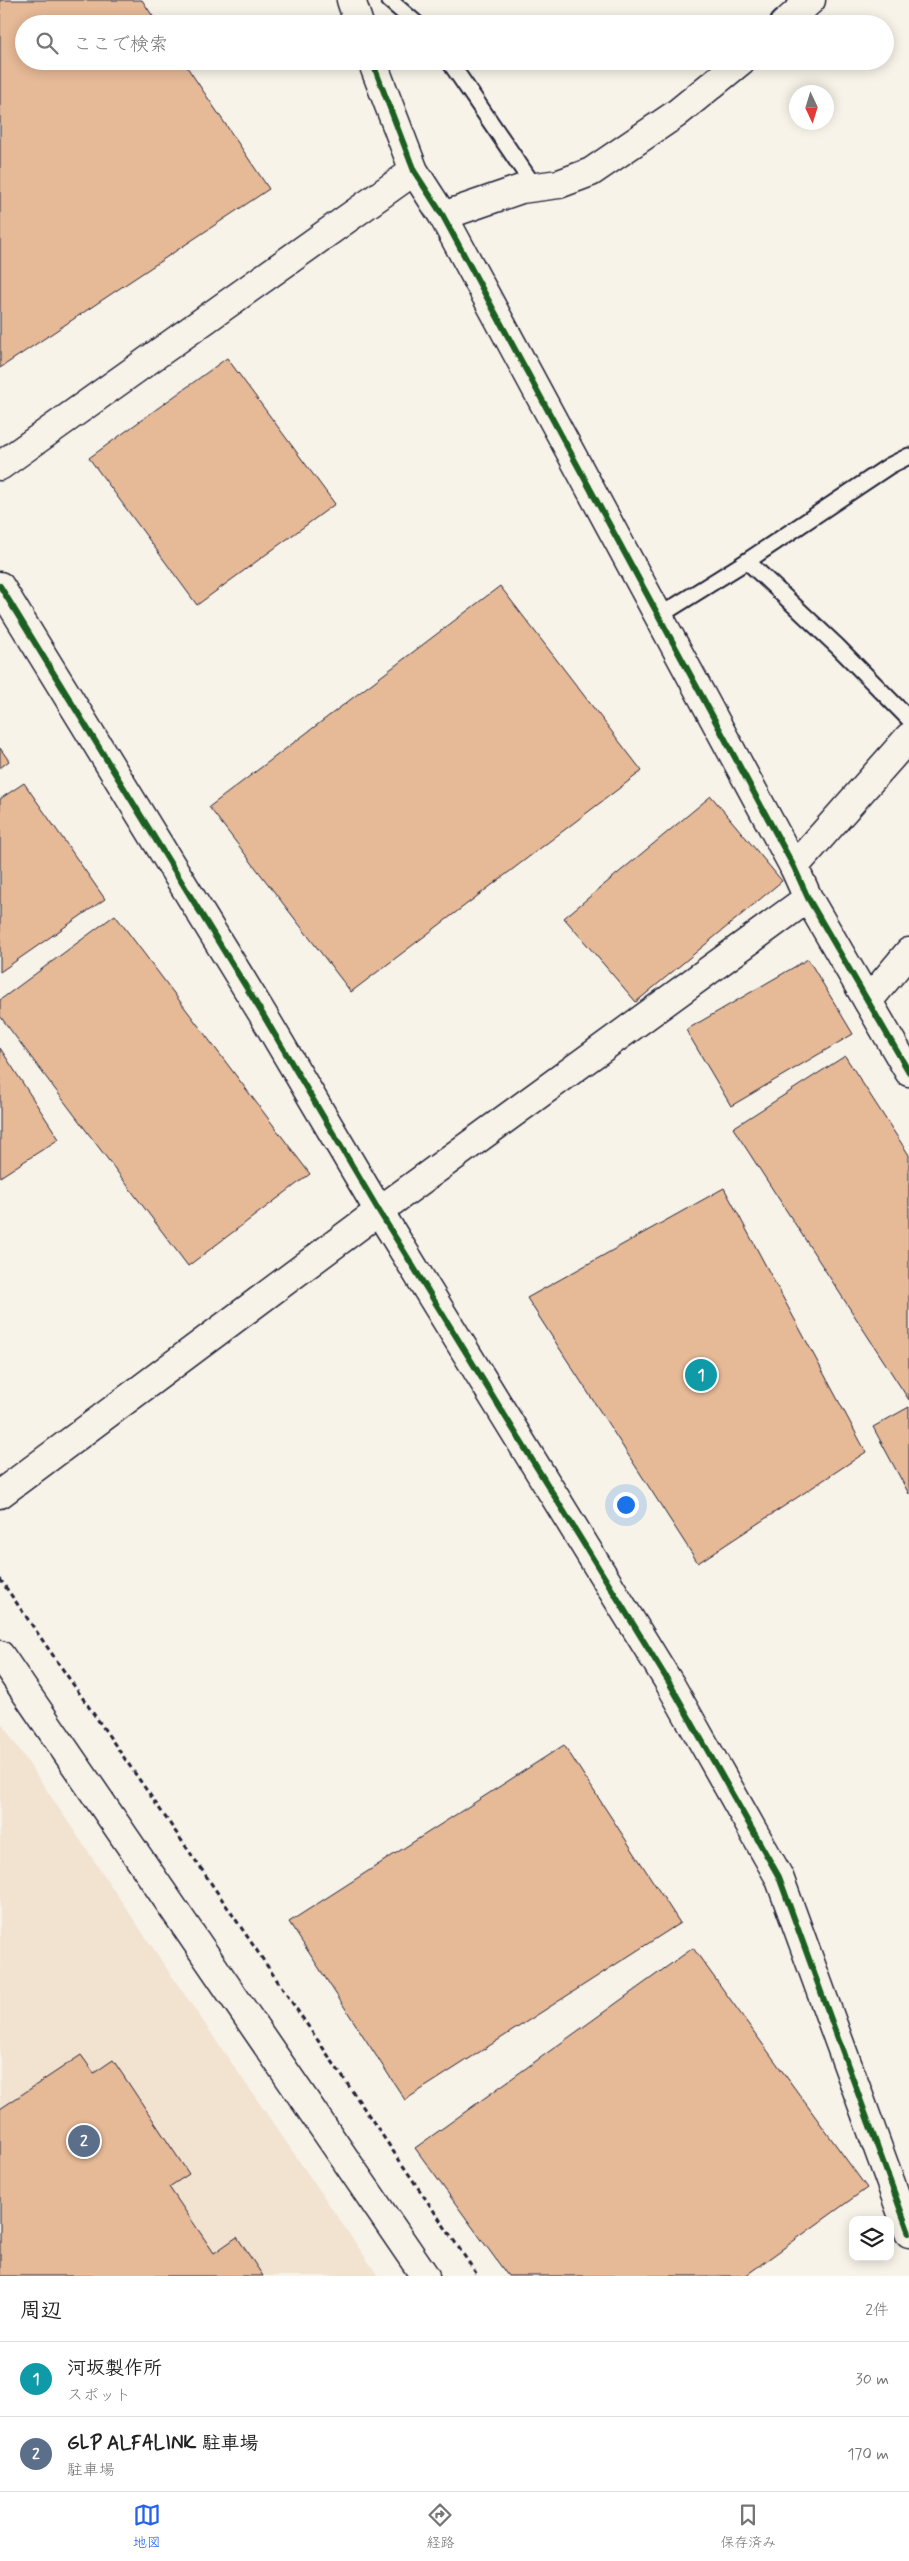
<!DOCTYPE html>
<html lang="ja">
<head>
<meta charset="utf-8">
<style>
	:root { --surface:#fff; --page:#f6f6f6; --text:#222; --muted:#767676; --line:#e0e0e0; --accent:#2563eb }
	body { margin:0; font-family:Mynerve,"Klee One",sans-serif; background:var(--page); color:var(--text) }
	.controls { position:absolute; right:15px; bottom:15px; display:grid; overflow:hidden; border-radius:10px; box-shadow:0 2px 12px #0003 }
	.controls button { width:45px; height:45px; display:grid; place-items:center; padding:0; border:0; border-bottom:1px solid var(--line); background:var(--surface); color:var(--text); font:25px sans-serif }
	.compass { position:absolute; left:789px; top:85px; width:45px; height:45px; border-radius:50%; background:var(--surface); box-shadow:0 2px 12px #0003; rotate:176deg }
	.you { position:absolute; left:625px; top:1504px; width:18px; height:18px; margin:-12px; border:4px solid #fff; border-radius:50%; background:#1a73e8; box-shadow:0 0 0 8px #1a73e833 }
	.badge { display:grid; place-items:center; width:32px; height:32px; border-radius:50%; background:var(--accent); color:#fff; font-size:16px; font-weight:700 }
	.pin { position:absolute; translate:-50% -50%; border:2px solid #fff; box-shadow:0 1px 5px #0006 }
	.list { margin:0; padding:0; list-style:none }
	h2 { display:flex; justify-content:space-between; align-items:center; height:65px; margin:0; padding:0 20px; font-size:21px }
	h2 small { font-size:16px; font-weight:400; color:var(--muted) }
	.list li { display:grid; grid-template-columns:32px 1fr auto; gap:15px; align-items:center; box-sizing:border-box; height:75px; padding:0 20px; border-top:1px solid var(--line) }
	.list b { display:block; font-size:19px; white-space:nowrap }
	.list p { margin:0; font-size:16px; white-space:nowrap; color:var(--muted) }
	.list em { font-size:16px; font-style:normal; color:var(--muted) }
	.icon { flex:none; width:28px; height:28px; fill:none; stroke:currentColor; stroke-width:2; stroke-linecap:round; stroke-linejoin:round }
	.map { position:relative; flex:none; width:909px; height:2276px; overflow:hidden }
	.search { position:absolute; background:var(--surface); box-shadow:0 2px 12px #0003; left:15px; right:15px; top:15px; height:55px; display:flex; align-items:center; gap:12px; box-sizing:border-box; padding:0 18px; border-radius:28px; color:var(--muted); font-size:19px }
	.sheet { height:215px; background:var(--surface) }
	nav { display:flex; justify-content:space-around; align-items:center; box-sizing:border-box; height:70px; border-top:1px solid var(--line); background:var(--surface); font-size:14px; color:var(--muted) }
	nav a { display:grid; justify-items:center; gap:2px }
	nav .on { color:var(--accent) }
	.map>svg:first-child { display:block }
	.built { fill:#f2e2d0 }
	.building { fill:#e6b997; stroke:#22223b }
	.lines { fill:none; stroke-linecap:round; stroke-linejoin:round }
	.service-casing { stroke:#22223b; stroke-width:19 }
	.minor-casing { stroke:#22223b; stroke-width:31 }
	.tertiary-casing { stroke:#22223b; stroke-width:31 }
	.path { stroke:#22223b; stroke-width:3; stroke-dasharray:5 4; stroke-linecap:butt }
	.service { stroke:#f7f3e8; stroke-width:15 }
	.minor { stroke:#f7f3e8; stroke-width:28 }
	.tertiary { stroke:#f7f3e8; stroke-width:28 }
	.cycleway-casing { stroke:#f7f3e8; stroke-width:9 }
	.cycleway { stroke:#1b5e20; stroke-width:6 }
</style>
</head>
<body>
<div class="map">
<svg width="909" height="2276" viewBox="0 0 909 2276">
	<rect width="100%" height="100%" fill="#f7f3e8"/>
	<filter id="ink" filterUnits="userSpaceOnUse"><feTurbulence type="fractalNoise" baseFrequency=".02" numOctaves="2"/><feDisplacementMap in="SourceGraphic" scale="10" xChannelSelector="R" yChannelSelector="G"/><feConvolveMatrix kernelMatrix="1 2 1 2 8 2 1 2 1" color-interpolation-filters="sRGB"/></filter>
	<g filter="url(#ink)">
		<path class="built" d="M0 1721 165 1966 378 2276H0Z"/>
		<g class="building">
			<path d="M0 0H142L158 24H24V61H183L269 189 0 368Z"/>
			<path d="M227 358 335 504 197 605 89 458Z"/>
			<path d="M500 586 642 771 351 992 209 807Z"/>
			<path d="M0 748 9 761 0 768Z"/>
			<path d="M24 783 105 899 0 972V799Z"/>
			<path d="M711 796 782 881 636 1002 564 918Z"/>
			<path d="M115 915 310 1174 188 1266 0 1016V1000Z"/>
			<path d="M808 959 853 1034 731 1106 686 1030Z"/>
			<path d="M0 1048 59 1139 0 1177Z"/>
			<path d="M845 1056 909 1155V1400L733 1128Z"/>
			<path d="M724 1188 866 1452 698 1563 527 1298Z"/>
			<path d="M909 1407V1494L873 1427Z"/>
			<path d="M564 1745 680 1923 405 2100 289 1922Z"/>
			<path d="M693 1948 867 2188 745 2276H508L415 2148Z"/>
			<path d="M81 2055 94 2073 113 2060 189 2174 169 2187 214 2253 237 2237 263 2276H0V2109Z"/>
		</g>
		<g class="lines">
			<g class="service-casing">
				<g id="service">
					<path d="M389 0 417 24"/>
					<path d="M449 61 534 186"/>
					<path d="M747 561 838 647 909 719"/>
					<path d="M659 616 747 561 889 466 909 456"/>
				</g>
			</g>
			<g class="minor-casing">
				<g id="minor">
					<path d="M351 0 359 24"/>
					<path d="M784 24 811 0"/>
					<path d="M372 61 414 171 443 216 794 867 808 898 909 1072"/>
					<path d="M443 216 521 189 559 184 591 172 676 114 741 61"/>
					<path d="M0 466 414 171"/>
					<path d="M0 586 262 1013 379 1211 670 1684 779 1877 909 2233"/>
					<path d="M794 867 909 737"/>
					<path d="M868 1001 909 952"/>
					<path d="M0 1494 379 1211 808 898"/>
				</g>
			</g>
			<g class="tertiary-casing">
				<path id="tertiary" d="M0 1655 425 2276"/>
			</g>
			<path class="path" d="M0 1579 200 1867 478 2276"/>
			<use href="#service" class="service"/>
			<use href="#minor" class="minor"/>
			<use href="#tertiary" class="tertiary"/>
			<g class="cycleway-casing">
				<g id="cycleway">
					<path d="M372 61 414 171 443 216 794 867 808 898 909 1072"/>
					<path d="M0 586 262 1013 379 1211 670 1684 779 1877 909 2233"/>
				</g>
			</g>
			<use href="#cycleway" class="cycleway"/>
		</g>
	</g>
</svg>
<div class="controls">
<button><svg class="icon" aria-label="layers" viewBox="0 0 24 24"><path d="M12 4l9 5-9 5-9-5zM3 14l9 5 9-5"/></svg></button>
</div>
<svg class="compass" viewBox="-18 -18 36 36"><path d="M0-13l5 13h-10z" fill="#e53935"/><path d="M0 13l5-13h-10z" fill="#767676"/></svg>
<div class="you"></div>
<div class="pin badge" style="left:701px;top:1375px;background:#0f9aa8">1</div>
<div class="pin badge" style="left:84px;top:2141px;background:#5c6f8a">2</div>
<div class="search"><svg class="icon" aria-label="search" viewBox="0 0 24 24"><circle cx="10" cy="10" r="6"/><path d="M15 15l6 6"/></svg>ここで検索</div>
</div>
<section class="sheet">
<h2>周辺<small>2件</small></h2>
<ul class="list">
<li><span class="badge" style="background:#0f9aa8">1</span><div><b>河坂製作所</b><p>スポット</p></div><em>30 m</em></li>
<li><span class="badge" style="background:#5c6f8a">2</span><div><b>GLP ALFALINK 駐車場</b><p>駐車場</p></div><em>170 m</em></li>
</ul>
</section>
<nav>
<a class="on"><svg class="icon" aria-label="map" viewBox="0 0 24 24"><path d="M3 6l6-2 6 2 6-2v14l-6 2-6-2-6 2zM9 4v14M15 6v14"/></svg>地図</a>
<a><svg class="icon" aria-label="directions" viewBox="0 0 24 24"><path d="M12 3l9 9-9 9-9-9zM9 14v-3h6M13 9l2 2-2 2"/></svg>経路</a>
<a><svg class="icon" aria-label="saved" viewBox="0 0 24 24"><path d="M7 4h10v16l-5-4-5 4z"/></svg>保存済み</a>
</nav>
</body>
</html>
